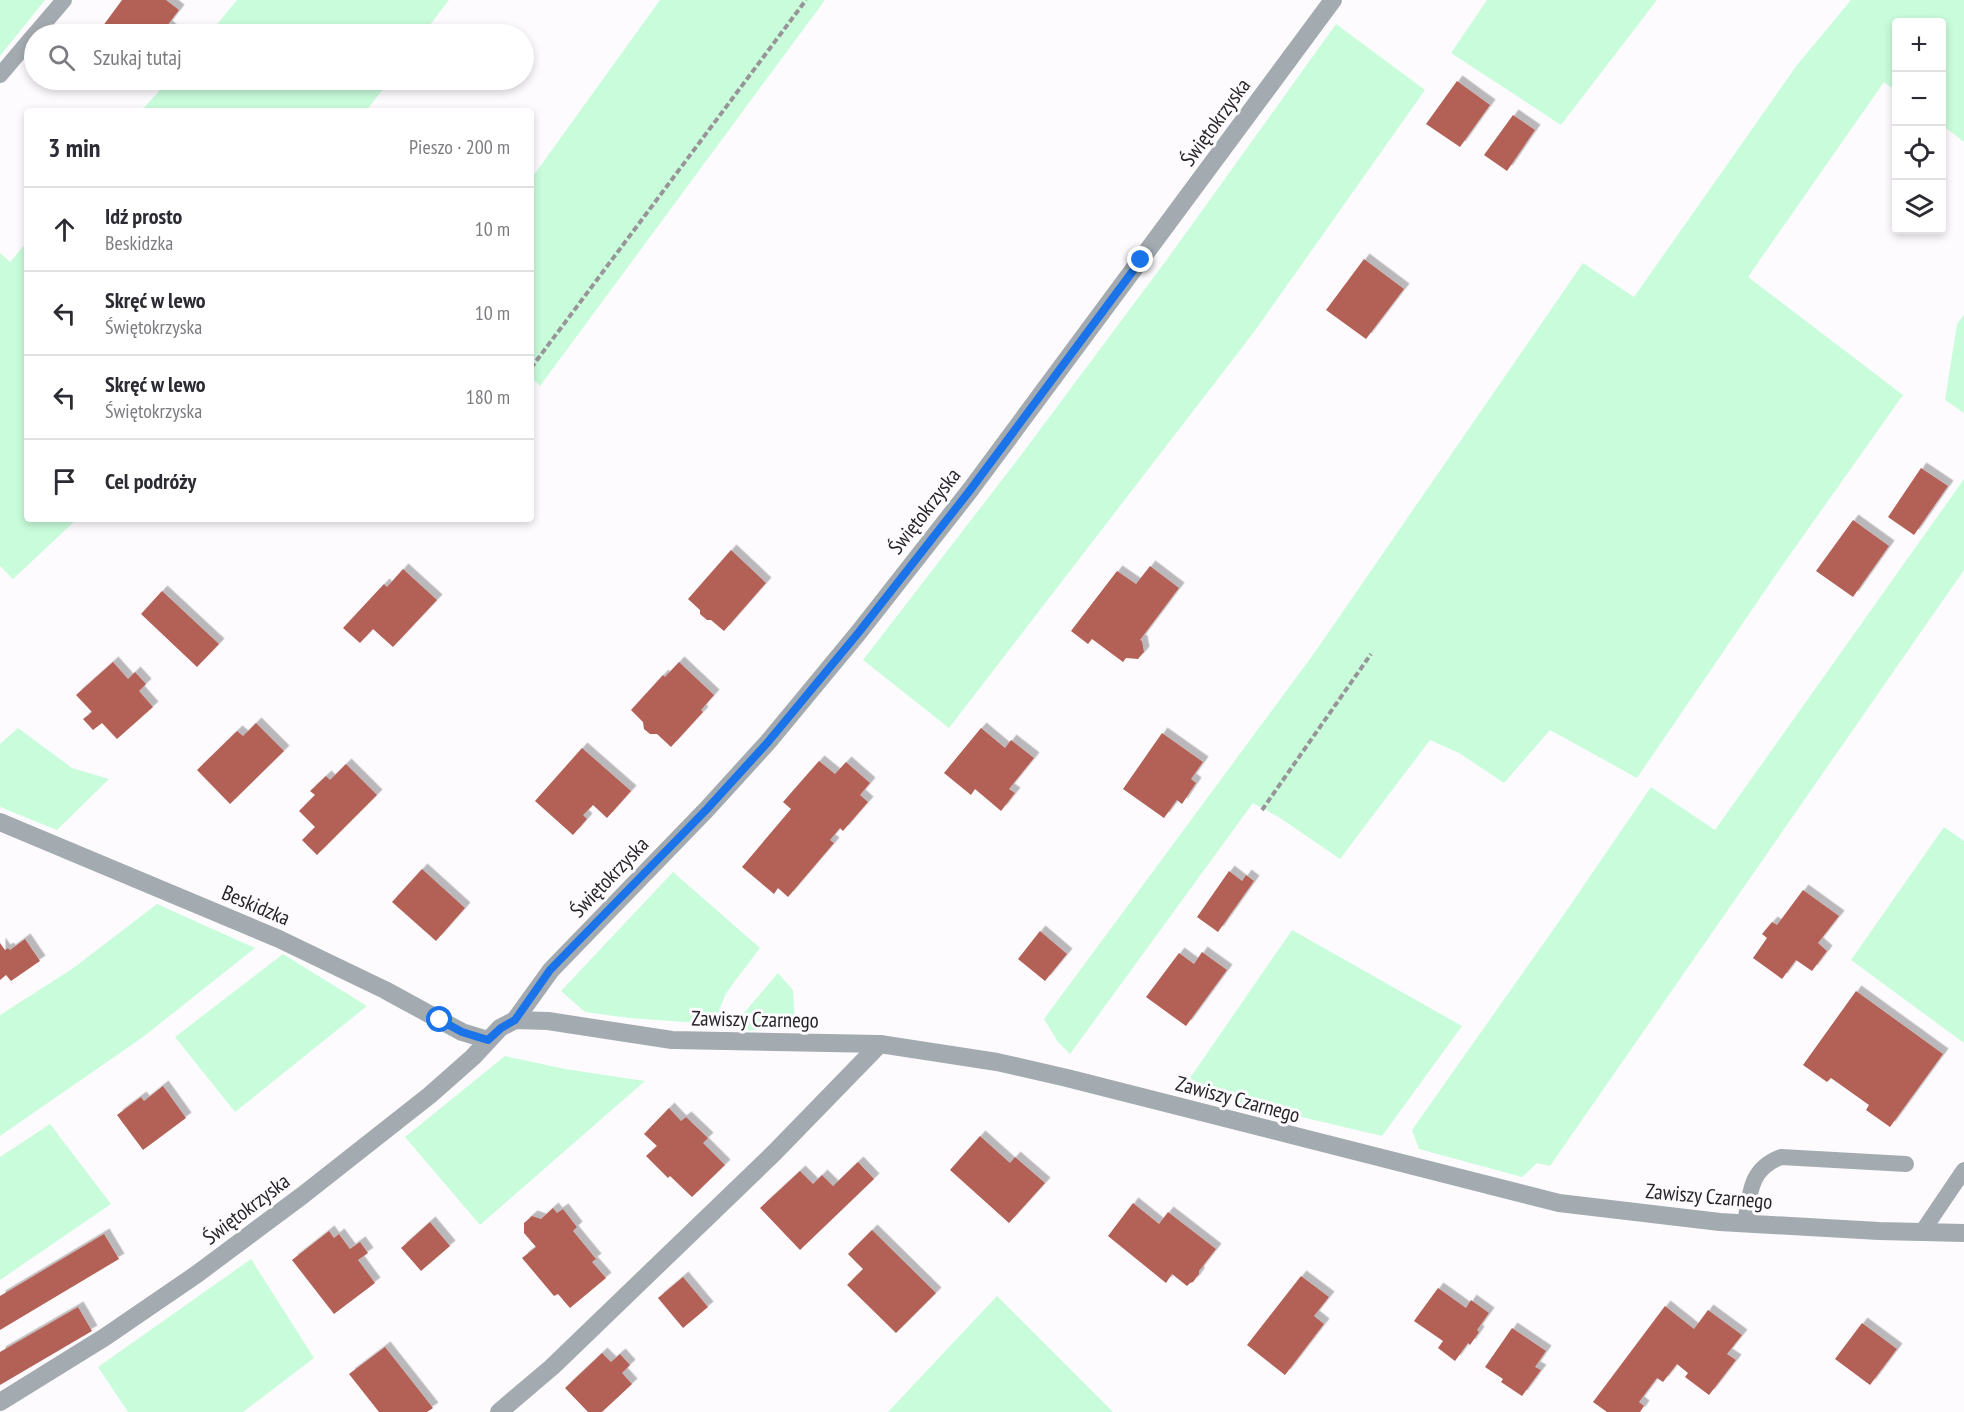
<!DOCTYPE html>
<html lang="pl">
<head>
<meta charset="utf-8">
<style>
	:root { --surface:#fff; --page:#f2f2f3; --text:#2b2b33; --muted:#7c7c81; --line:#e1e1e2 }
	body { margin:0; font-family:"PT Sans Narrow",sans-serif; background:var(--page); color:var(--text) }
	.controls { position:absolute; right:18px; top:18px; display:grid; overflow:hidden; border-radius:6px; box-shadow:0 3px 9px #0003 }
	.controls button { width:54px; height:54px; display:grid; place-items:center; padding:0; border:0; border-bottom:2px solid var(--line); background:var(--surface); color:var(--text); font:30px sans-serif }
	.stop { position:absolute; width:18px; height:18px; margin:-14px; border:4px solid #1a73e8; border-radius:50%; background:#fff }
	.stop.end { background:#1a73e8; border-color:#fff; box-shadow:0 2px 6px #0008 }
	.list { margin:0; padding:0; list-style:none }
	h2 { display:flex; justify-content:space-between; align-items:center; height:78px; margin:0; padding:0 24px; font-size:26px }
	h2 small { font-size:20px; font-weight:400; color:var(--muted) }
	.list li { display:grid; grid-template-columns:39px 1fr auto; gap:18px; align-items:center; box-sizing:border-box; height:84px; padding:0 24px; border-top:2px solid var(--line) }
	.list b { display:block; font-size:22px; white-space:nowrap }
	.list p { margin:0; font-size:20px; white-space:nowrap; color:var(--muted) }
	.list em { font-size:20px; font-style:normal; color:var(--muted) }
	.icon { flex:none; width:33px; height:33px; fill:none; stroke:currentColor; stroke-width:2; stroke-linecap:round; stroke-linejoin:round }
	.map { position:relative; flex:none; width:1964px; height:1412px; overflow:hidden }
	.search { position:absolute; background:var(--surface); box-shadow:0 3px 9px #0003; left:24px; top:24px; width:510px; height:66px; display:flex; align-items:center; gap:15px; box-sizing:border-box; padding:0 21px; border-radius:33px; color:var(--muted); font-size:22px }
	.panel { position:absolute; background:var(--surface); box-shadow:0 3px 9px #0003; left:24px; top:108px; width:510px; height:414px; border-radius:6px }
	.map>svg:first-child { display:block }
	.green { fill:#c9fcdb }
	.building { fill:#b36056; filter:url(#shadow) }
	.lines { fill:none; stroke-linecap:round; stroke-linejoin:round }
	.path { stroke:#989599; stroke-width:4; stroke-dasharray:6 3; stroke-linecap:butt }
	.lane { stroke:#a3abb0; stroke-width:16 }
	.street { stroke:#a3abb0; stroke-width:18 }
	.route { stroke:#1a73e8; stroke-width:8 }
	.labels { text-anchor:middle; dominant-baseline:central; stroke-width:6; stroke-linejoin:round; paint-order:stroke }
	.street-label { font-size:21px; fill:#28242a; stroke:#fdfbfe }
</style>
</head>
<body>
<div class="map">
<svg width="1964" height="1412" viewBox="0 0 1964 1412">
	<defs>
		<filter id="shadow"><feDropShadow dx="5.5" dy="-5.5" stdDeviation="0" flood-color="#0004"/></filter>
	</defs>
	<rect width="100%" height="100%" fill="#fdfbfe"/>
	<g class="green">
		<path d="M0 0H45L0 56Z"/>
		<path d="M237 0H449L423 34H209Z"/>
		<path d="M660 0H825L540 386 531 377V179Z"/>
		<path d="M1487 0H1657L1561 125 1451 53Z"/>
		<path d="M1851 0H1964V142L1942 125V22H1896V91L1884 82 1748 277 1903 395 1777 573 1637 778 1550 730 1504 783 1459 753 1430 740 1340 859 1277 816 1253 803 1070 1054 1058 1042 1044 1019 1315 652 1583 263 1634 297 1797 65Z"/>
		<path d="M1336 24 1425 90 1254 332 949 728 863 660 1015 463 1168 258Z"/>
		<path d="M169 80H390L366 111H141Z"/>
		<path d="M27 242V519H77L13 579 0 566V253L10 262Z"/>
		<path d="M1964 315V413L1945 400 1957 324Z"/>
		<path d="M1964 479V570L1550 1166 1537 1163 1522 1177 1419 1149 1412 1130 1567 910 1651 787 1715 830Z"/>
		<path d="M18 728 72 768 109 779 57 830 0 807V744Z"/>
		<path d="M1944 827 1964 841V1043L1851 960Z"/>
		<path d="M673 872 760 948 726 993 714 1024 629 1018 585 1012 561 991Z"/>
		<path d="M157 904 255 948 143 1037 0 1136V1015L72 969Z"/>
		<path d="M1292 930 1462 1026 1382 1136 1226 1099 1190 1078Z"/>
		<path d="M283 954 367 1006 235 1112 175 1037Z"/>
		<path d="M778 973 793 990 795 1023 748 1031 743 1014Z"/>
		<path d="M505 1056 565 1069 645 1081 480 1225 405 1137Z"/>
		<path d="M50 1124 111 1204 0 1280V1157Z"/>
		<path d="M251 1259 314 1358 243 1412H128L98 1367Z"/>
		<path d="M997 1296 1113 1412H888Z"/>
	</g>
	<g class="building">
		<path d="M122 0H166L179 10 167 26 174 32 172 34H97Z"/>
		<path d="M1457 81 1490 105 1460 147 1426 124Z"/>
		<path d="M1513 115 1535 130 1507 171 1484 155Z"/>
		<path d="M1364 259 1404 289 1366 339 1326 310Z"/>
		<path d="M1921 468 1948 486 1914 535 1888 517Z"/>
		<path d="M1853 520 1889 546 1853 597 1816 571Z"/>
		<path d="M731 550 766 583 724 631 711 620H707L700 614V610L688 599Z"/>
		<path d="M1150 566 1179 588 1140 640 1142 641 1144 652 1138 659 1126 658 1123 662 1092 639 1088 644 1071 631 1117 571 1136 584Z"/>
		<path d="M403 569 437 600 393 647 373 629 360 643 343 628 384 584 387 587Z"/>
		<path d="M162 591 219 644 197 667 141 614Z"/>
		<path d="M113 662 128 679 135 672 146 684 139 691 153 707 117 739 102 723 93 730 83 719 92 712 76 695Z"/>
		<path d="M679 662 714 695 701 710 703 712 671 747 657 734H650L644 729 643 722 631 710 663 675 665 677Z"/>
		<path d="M256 723 284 751 230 804 197 770 237 731 243 736Z"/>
		<path d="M981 728 1005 748 1011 740 1034 758 1009 789 1015 793 1001 811 975 789 971 795 944 773Z"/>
		<path d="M1162 733 1203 762 1191 779 1196 783 1182 804 1177 800 1164 818 1123 789Z"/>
		<path d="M582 748 631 791 607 818 593 805 583 815 587 819 573 835 535 801Z"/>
		<path d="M819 761 835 774 846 762 870 783 860 795 868 802 843 831 840 828 830 840 834 843 788 897 778 888 774 894 742 867 791 809 783 802Z"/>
		<path d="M346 764 377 795 317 855 302 840 315 827 299 811 315 795 310 791 326 776 330 780Z"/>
		<path d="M422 869 465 908 436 941 392 902Z"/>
		<path d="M1229 871 1242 881 1246 875 1254 881 1218 932 1197 917Z"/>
		<path d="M1803 890 1839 916 1818 943 1827 951 1812 971 1796 960 1782 979 1753 958 1767 938 1762 934 1772 922 1777 925Z"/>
		<path d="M1040 931 1067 954 1045 981 1018 959Z"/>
		<path d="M25 939 40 961 11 981 6 975 0 980V943L5 950 8 948 10 950Z"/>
		<path d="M1202 952 1227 970 1186 1026 1146 997 1179 953 1194 964Z"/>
		<path d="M1856 991 1943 1054 1890 1127 1866 1110 1869 1105 1831 1078 1827 1082 1803 1065Z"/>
		<path d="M163 1086 186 1118 143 1150 117 1115 141 1097 144 1101Z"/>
		<path d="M669 1108 681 1121 686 1117 708 1138 703 1143 725 1165 692 1197 670 1176 668 1178 646 1156 657 1146 644 1134Z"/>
		<path d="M980 1136 1010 1163 1015 1157 1045 1183 1009 1223 950 1170Z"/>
		<path d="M858 1162 874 1179 800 1250 760 1208 800 1171 813 1184 822 1175 833 1186Z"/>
		<path d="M1133 1203 1159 1224 1168 1212 1216 1249 1199 1271V1274L1193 1282 1190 1283 1187 1286 1172 1274 1166 1283 1108 1236Z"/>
		<path d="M553 1208 557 1213 563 1209 577 1227 573 1231 596 1259 592 1262 606 1278 570 1308 558 1294 554 1296 522 1258 536 1247 524 1233V1223L532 1216 541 1219Z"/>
		<path d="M430 1222 450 1246 421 1271 401 1248Z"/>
		<path d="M872 1230 936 1293 896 1333 847 1285 863 1269 848 1254Z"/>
		<path d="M329 1231 334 1238 339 1234 350 1249 360 1242 368 1253 358 1260 375 1283 334 1314 292 1260Z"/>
		<path d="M104 1234 119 1259 0 1330V1296Z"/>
		<path d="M1301 1276 1329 1297 1314 1316 1324 1324 1285 1375 1247 1345Z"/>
		<path d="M683 1277 708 1307 683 1328 658 1298Z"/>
		<path d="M1438 1288 1466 1308 1471 1300 1489 1313 1477 1330 1479 1332 1470 1345 1468 1343 1455 1361 1438 1348 1443 1341 1414 1321Z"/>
		<path d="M1665 1306 1694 1329 1708 1310 1742 1335 1727 1354 1736 1360 1709 1395 1685 1377 1688 1373 1677 1364 1663 1382 1657 1378 1639 1402 1644 1406 1640 1412H1607L1593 1402Z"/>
		<path d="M78 1307 92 1331 0 1385V1352Z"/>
		<path d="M1862 1323 1897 1349 1870 1385 1835 1359Z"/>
		<path d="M1512 1328 1546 1351 1535 1367 1541 1370 1522 1396 1501 1382 1503 1379 1485 1367Z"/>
		<path d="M385 1347 433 1408 427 1412H379L349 1374Z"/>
		<path d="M602 1353 611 1362 620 1354 630 1365 622 1373 632 1384 602 1412H588L565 1388Z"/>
	</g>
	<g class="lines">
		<g class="path">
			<path d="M531 368 806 0"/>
			<path d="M1262 810 1371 654"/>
		</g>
		<g class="lane">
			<path d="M35 34 64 0"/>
			<path d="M0 75 34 35"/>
			<path d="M1745 1224C1750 1194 1749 1169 1781 1157L1906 1164"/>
			<path d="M1922 1232 1964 1170"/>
		</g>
		<g class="street">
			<path d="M0 822 279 939 385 990 462 1032 488 1040"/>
			<path d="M515 1020 551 970 707 809 768 742 859 632 971 489 1333 0"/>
			<path d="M0 1402 105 1337 197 1274 303 1195 430 1095 473 1057 500 1028 515 1020 548 1021 672 1040 880 1044 997 1062 1067 1078 1559 1203 1720 1222 1879 1231 1964 1233"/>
			<path d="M499 1412 552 1367 774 1153 880 1044"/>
		</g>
	</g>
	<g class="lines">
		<path class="route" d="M440 1020 462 1032 488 1040 501 1028 515 1020 550 970 707 809 768 742 859 632 971 489 1141 260"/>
	</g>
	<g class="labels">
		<g class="street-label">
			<text transform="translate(1215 122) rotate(-54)">Świętokrzyska</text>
			<text transform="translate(924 511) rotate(-52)">Świętokrzyska</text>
			<text transform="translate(609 877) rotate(-46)">Świętokrzyska</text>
			<text transform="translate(256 905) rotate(23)">Beskidzka</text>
			<text transform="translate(755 1019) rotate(1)">Zawiszy Czarnego</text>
			<text transform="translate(1238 1099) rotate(15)">Zawiszy Czarnego</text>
			<text transform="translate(1709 1196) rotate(5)">Zawiszy Czarnego</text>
			<text transform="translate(246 1209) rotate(-37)">Świętokrzyska</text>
		</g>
	</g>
</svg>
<div class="controls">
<button>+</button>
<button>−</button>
<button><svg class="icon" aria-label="locate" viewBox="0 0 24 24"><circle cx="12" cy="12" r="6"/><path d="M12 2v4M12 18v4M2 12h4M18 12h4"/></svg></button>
<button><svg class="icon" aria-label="layers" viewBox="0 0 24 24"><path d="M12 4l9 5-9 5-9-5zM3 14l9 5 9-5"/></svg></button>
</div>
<div class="stop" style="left:440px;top:1020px"></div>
<div class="stop end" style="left:1141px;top:260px"></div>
<div class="search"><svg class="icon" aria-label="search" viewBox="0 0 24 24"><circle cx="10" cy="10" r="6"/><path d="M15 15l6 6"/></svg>Szukaj tutaj</div>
<section class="panel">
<h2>3 min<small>Pieszo · 200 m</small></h2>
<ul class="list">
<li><svg class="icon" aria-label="ahead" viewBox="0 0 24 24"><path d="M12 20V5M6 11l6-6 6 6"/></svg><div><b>Idź prosto</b><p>Beskidzka</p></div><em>10 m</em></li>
<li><svg class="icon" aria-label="left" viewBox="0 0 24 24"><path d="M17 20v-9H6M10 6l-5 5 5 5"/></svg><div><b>Skręć w lewo</b><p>Świętokrzyska</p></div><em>10 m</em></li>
<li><svg class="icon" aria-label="left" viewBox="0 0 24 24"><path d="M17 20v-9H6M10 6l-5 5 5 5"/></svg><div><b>Skręć w lewo</b><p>Świętokrzyska</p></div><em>180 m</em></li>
<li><svg class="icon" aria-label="arrive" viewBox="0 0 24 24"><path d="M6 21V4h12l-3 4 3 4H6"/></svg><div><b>Cel podróży</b></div></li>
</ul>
</section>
</div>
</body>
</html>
